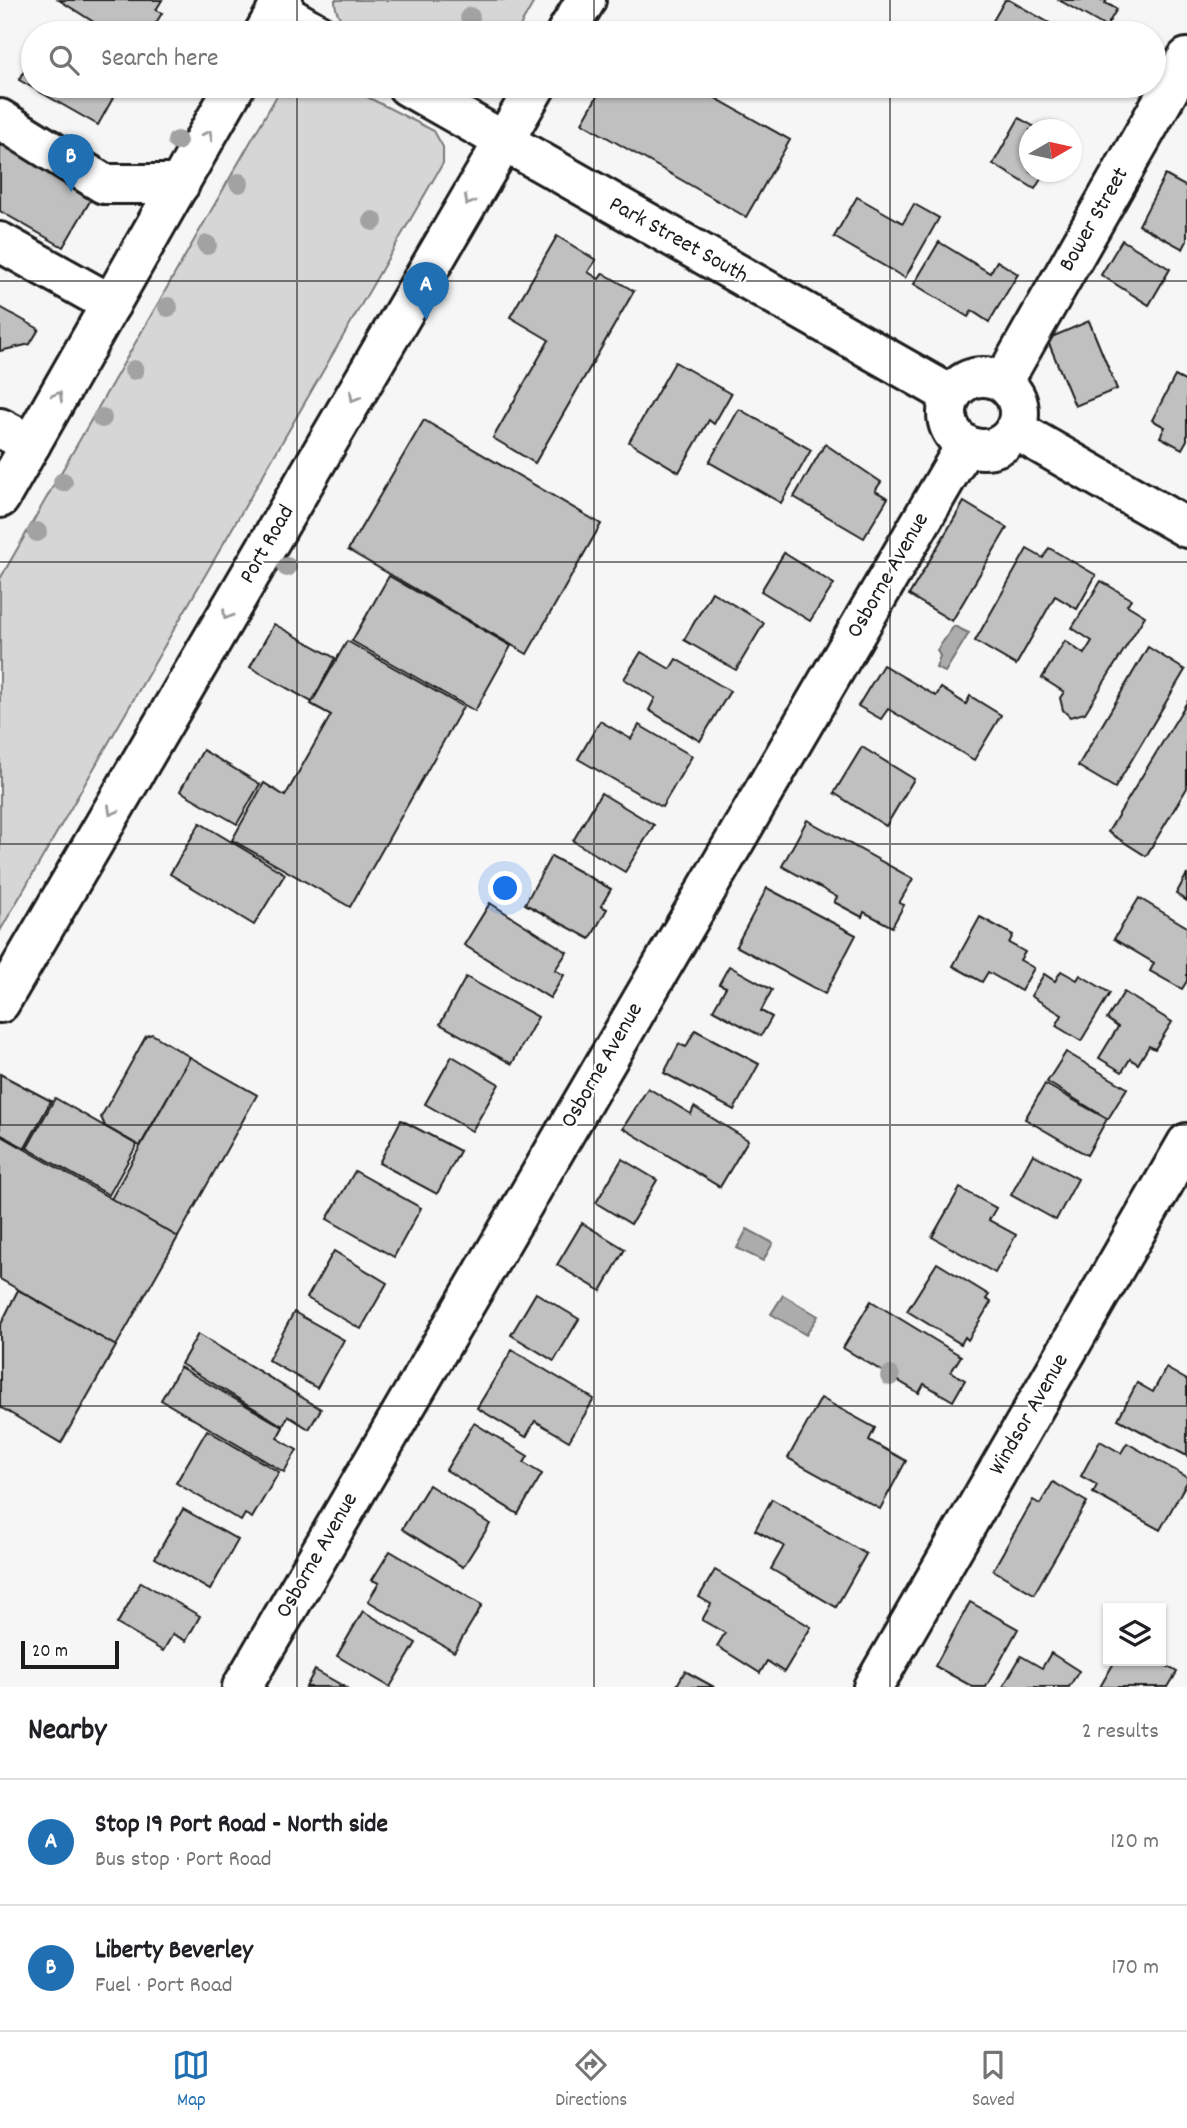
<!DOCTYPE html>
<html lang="en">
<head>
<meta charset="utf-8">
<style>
	:root { --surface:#fff; --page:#f2f2f2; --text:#202124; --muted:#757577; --line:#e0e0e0; --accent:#1f6fb2 }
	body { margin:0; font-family:Dekko,sans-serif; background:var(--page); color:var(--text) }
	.controls { position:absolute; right:21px; bottom:21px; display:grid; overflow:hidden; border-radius:0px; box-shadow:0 2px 5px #0004 }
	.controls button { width:63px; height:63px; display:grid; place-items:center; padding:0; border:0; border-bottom:2px solid var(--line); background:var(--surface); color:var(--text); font:35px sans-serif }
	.compass { position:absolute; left:1019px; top:119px; width:63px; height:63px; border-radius:50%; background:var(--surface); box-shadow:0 2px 5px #0004; rotate:81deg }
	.scale { position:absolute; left:21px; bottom:18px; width:98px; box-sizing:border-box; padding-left:7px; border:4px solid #1c1c1c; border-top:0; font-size:19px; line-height:24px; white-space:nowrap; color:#1c1c1c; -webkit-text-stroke:5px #fff; paint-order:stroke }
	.you { position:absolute; left:506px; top:889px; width:24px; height:24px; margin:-18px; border:5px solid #fff; border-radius:50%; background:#1a73e8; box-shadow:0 0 0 10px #1a73e833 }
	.badge { display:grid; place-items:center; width:46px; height:46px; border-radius:50%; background:var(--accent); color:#fff; font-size:23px; font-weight:700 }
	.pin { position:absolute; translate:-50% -58px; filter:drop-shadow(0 2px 4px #0008) }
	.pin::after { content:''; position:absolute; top:37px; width:24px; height:21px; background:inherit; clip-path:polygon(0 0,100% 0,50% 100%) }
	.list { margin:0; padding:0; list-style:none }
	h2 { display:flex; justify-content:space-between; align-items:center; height:91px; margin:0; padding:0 28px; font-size:30px }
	h2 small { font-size:23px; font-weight:400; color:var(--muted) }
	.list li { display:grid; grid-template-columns:46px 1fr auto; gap:21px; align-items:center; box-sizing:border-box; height:126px; padding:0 28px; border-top:2px solid var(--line) }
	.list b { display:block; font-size:26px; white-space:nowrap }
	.list p { margin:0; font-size:23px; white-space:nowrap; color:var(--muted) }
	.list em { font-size:23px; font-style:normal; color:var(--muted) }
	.icon { flex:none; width:38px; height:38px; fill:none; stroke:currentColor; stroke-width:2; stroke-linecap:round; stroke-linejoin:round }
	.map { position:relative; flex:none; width:1187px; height:1687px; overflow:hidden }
	.search { position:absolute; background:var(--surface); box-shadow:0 2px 5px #0004; left:21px; right:21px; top:21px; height:77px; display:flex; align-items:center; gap:18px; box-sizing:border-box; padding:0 24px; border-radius:38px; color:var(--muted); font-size:26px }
	.sheet { height:343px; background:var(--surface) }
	nav { display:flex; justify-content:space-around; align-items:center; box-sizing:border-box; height:98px; border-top:2px solid var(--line); background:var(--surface); font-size:19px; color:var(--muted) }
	nav a { display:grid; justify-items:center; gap:4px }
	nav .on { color:var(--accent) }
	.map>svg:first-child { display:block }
	.green { fill:#d6d6d6; stroke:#797979; stroke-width:2 }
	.water { fill:#acacac; stroke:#727272; stroke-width:2 }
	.building { fill:#c0c0c0; stroke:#1c1c1c; stroke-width:2 }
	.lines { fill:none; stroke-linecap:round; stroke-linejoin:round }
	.minor-casing { stroke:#1c1c1c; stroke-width:44 }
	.highway-casing { stroke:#1c1c1c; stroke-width:44 }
	.minor { stroke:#fff; stroke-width:38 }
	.highway { stroke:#fff; stroke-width:38 }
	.tree { fill:#a2a2a2 }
	.oneway { stroke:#999 }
	.grid { fill:none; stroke:#1c1c1c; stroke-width:2; stroke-opacity:0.55 }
	.labels { text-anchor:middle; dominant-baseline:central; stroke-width:5; stroke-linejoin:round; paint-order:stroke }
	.street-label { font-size:23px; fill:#1c1c1c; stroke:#fff }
</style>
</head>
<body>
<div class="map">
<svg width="1187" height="1687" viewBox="0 0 1187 1687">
	<rect width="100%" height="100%" fill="#f6f6f6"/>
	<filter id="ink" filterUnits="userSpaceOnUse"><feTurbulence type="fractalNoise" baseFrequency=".0143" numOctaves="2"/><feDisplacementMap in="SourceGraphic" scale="14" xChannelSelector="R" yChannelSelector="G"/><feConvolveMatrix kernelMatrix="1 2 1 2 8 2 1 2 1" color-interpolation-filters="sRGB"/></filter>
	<g filter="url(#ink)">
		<g class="green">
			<path d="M335 0H535L516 33H358C344 26 335 16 335 0Z"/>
			<path d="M297 86H346L434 131 443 147V163L0 931V579L279 92 289 97Z"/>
		</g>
		<g class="water">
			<path d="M954 626 969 633 945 672 936 668 940 656 937 650Z"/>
			<path d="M747 1229 773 1243 763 1261 737 1248Z"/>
			<path d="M783 1295 818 1316 806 1335 771 1314Z"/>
		</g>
		<g class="building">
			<path d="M59 0H162L156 10 162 13 150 33H128L117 27 111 33Z"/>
			<path d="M1005 0H1009L1067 33H986Z"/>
			<path d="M1059 0H1107L1105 3 1117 9 1106 27Z"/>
			<path d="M33 56V86H105L102 92 113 98 98 125 19 80Z"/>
			<path d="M603 86H694L790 140 746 217 582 123Z"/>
			<path d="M1036 86H1060L1054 96Z"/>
			<path d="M1019 118 1040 130H1030V172H1045L1035 189 993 164Z"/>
			<path d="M0 143 93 196 63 247 0 211Z"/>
			<path d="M1165 175 1187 187V241L1183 249 1139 225Z"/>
			<path d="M857 197 903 223 914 204 939 218 905 278 834 237Z"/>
			<path d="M557 236 596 260 588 272 599 279 603 273 634 291 535 463 493 438 549 340 510 317Z"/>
			<path d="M1122 240 1170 269 1149 305 1101 275Z"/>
			<path d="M939 242 990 273 997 261 1018 274 989 322 972 311 968 317 914 284Z"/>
			<path d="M0 307 39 329 30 344 0 351Z"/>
			<path d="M1089 321 1117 389 1075 406 1047 339Z"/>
			<path d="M675 362 731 394 714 424 709 420 679 472 629 442Z"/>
			<path d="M1175 376 1187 382V440L1182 449 1160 437 1165 427 1152 420Z"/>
			<path d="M739 409 811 450 781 503 709 462Z"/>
			<path d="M424 420 601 524 527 654 348 550Z"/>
			<path d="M825 444 881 482 875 491 888 498 864 538 794 497Z"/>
			<path d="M964 502 1007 528 952 621 909 595Z"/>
			<path d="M1049 548 1096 575 1077 609 1055 596 1016 665 975 641 1027 549 1043 558Z"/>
			<path d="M784 553 834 584 810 621 761 591Z"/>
			<path d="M389 576 511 646 475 711 352 641Z"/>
			<path d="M1101 581 1131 599 1127 605 1145 616 1085 713 1070 717 1063 710 1060 698 1064 692 1042 678 1065 641 1084 654 1092 641 1072 628Z"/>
			<path d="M712 592 764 623 736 670 684 640Z"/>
			<path d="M274 624 335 658 312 702 250 667Z"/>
			<path d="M347 641 463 707 350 907 232 840 264 783 285 796 331 715 311 704Z"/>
			<path d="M1148 647 1185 670 1115 788 1078 766Z"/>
			<path d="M641 652 670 669 676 659 730 691 700 741 649 710 655 698 624 679Z"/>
			<path d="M883 665 936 696 941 688 966 704 970 696 1001 715 974 760 888 709 881 719 858 706Z"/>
			<path d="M1187 702V788L1146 856 1108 832Z"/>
			<path d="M600 721 631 739 639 725 692 756 662 807 578 759Z"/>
			<path d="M862 747 914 779 886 826 834 793Z"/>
			<path d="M203 750 260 784 237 824 180 791Z"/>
			<path d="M601 793 654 825 625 872 573 841Z"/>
			<path d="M807 820 913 879 899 903 904 905 892 927 864 912 862 917 834 902 837 897 782 866Z"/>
			<path d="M200 823 285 874 254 925 170 874Z"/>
			<path d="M551 856 611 889 601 906 607 909 590 939 525 904Z"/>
			<path d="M1187 874V901L1176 894Z"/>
			<path d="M767 888 856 935 825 994 736 946Z"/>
			<path d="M1139 898 1187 927V981L1182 989 1150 971 1154 963 1114 939Z"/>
			<path d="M490 903 567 952 555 970 564 975 550 998 464 945Z"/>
			<path d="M980 917 1013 935 1009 943 1025 952 1020 960 1034 968 1021 991 988 972 982 982 953 966Z"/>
			<path d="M729 966 772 990 761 1011 772 1017 761 1036 713 1010 726 987 719 984Z"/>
			<path d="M1061 971 1077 980 1080 975 1110 993 1081 1041 1056 1026 1062 1015 1031 996 1044 974 1055 981Z"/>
			<path d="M466 977 538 1017 512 1064 440 1024Z"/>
			<path d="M1124 992 1172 1022 1155 1049 1149 1046 1138 1064 1130 1059 1122 1072 1099 1058 1118 1027 1107 1019Z"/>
			<path d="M695 1030 759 1064 734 1110 664 1073 679 1044 686 1047Z"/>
			<path d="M152 1034 190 1057 140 1146 105 1126 101 1117 146 1036Z"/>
			<path d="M1066 1052 1127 1088 1108 1119 1047 1082Z"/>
			<path d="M452 1056 499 1084 472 1131 425 1104Z"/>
			<path d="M190 1057 257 1095 178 1237 111 1199Z"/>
			<path d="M0 1074 51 1101 25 1148 0 1134Z"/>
			<path d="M1045 1084 1107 1119 1087 1155 1025 1119Z"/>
			<path d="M648 1088 691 1114 694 1107 748 1140 720 1187 623 1128Z"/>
			<path d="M55 1098 137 1145 109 1195 27 1148Z"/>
			<path d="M401 1120 460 1151 437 1194 379 1163Z"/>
			<path d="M0 1135 178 1237 116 1346 0 1279Z"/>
			<path d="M1033 1154 1078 1179 1056 1220 1011 1195Z"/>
			<path d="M622 1159 657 1180 631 1224 596 1203Z"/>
			<path d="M355 1171 421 1208 394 1257 327 1219Z"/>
			<path d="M960 1188 996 1208 989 1220 1016 1235 995 1273 932 1237Z"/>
			<path d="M582 1223 625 1249 601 1291 557 1265Z"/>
			<path d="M334 1251 387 1283 361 1329 307 1298Z"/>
			<path d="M937 1263 989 1295 986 1299 991 1302 968 1340 965 1337 961 1344 907 1311Z"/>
			<path d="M18 1290 116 1346 61 1443 0 1407V1326Z"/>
			<path d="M536 1293 579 1319 554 1361 511 1335Z"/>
			<path d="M871 1301 961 1356 951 1372 965 1380 953 1401 924 1384 919 1393 843 1348Z"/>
			<path d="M294 1312 344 1340 317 1388 268 1360Z"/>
			<path d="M198 1334 321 1409 309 1429 288 1416 283 1426 181 1364Z"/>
			<path d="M512 1350 594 1399 569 1441 535 1421 526 1437 477 1408Z"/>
			<path d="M180 1367 283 1427 277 1438 297 1450 284 1472 161 1400Z"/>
			<path d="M1166 1368 1187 1380V1456L1118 1419 1137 1383 1153 1392Z"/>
			<path d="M821 1398 875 1428 869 1440 906 1461 880 1509 788 1458Z"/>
			<path d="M474 1423 528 1456 524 1463 542 1474 518 1514 446 1470Z"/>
			<path d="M207 1430 279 1472 252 1518 245 1514 241 1521 176 1483Z"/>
			<path d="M1100 1441 1121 1453 1127 1443 1187 1477V1482L1160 1530 1093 1493 1097 1485 1081 1476Z"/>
			<path d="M1053 1482 1087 1502 1034 1594 993 1570 1033 1500 1040 1504Z"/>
			<path d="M429 1485 490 1524 463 1567 402 1529Z"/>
			<path d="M772 1499 866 1554 836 1607 771 1569 784 1546 755 1530Z"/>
			<path d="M183 1509 238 1540 210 1590 155 1558Z"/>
			<path d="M390 1551 482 1605 454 1652 368 1601 379 1583 372 1580Z"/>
			<path d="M715 1570 811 1627 784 1672 767 1661 760 1673 717 1646 725 1633 702 1620 711 1604 699 1597Z"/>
			<path d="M141 1582 200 1616 186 1641 173 1634 163 1651 117 1624Z"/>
			<path d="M970 1602 1018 1629 986 1687H973L935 1666Z"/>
			<path d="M363 1611 416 1643 390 1687 337 1656Z"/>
			<path d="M1051 1653 1079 1671 1069 1687H1003L1021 1656 1042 1668Z"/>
			<path d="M1115 1661H1158L1177 1672 1168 1687H1100Z"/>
			<path d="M315 1670 345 1687H306Z"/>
			<path d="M685 1671 714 1687H676Z"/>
		</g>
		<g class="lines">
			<g class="minor-casing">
				<g id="minor">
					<path d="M277 10 317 33"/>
					<path d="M407 86 951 395"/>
					<path d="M0 119 104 184H180"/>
					<path d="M0 242 111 304"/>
					<circle cx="983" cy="413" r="36"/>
					<path d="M1003 382 1187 58"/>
					<path d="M0 428 31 444"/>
					<path d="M1016 430 1187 528"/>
					<path d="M242 1687 965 446"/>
					<path d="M873 1687 1187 1143"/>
				</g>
			</g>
			<g class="highway-casing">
				<g id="highway">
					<path d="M264 33 283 0"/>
					<path d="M566 33 586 0"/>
					<path d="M0 498 235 86"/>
					<path d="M0 1003 536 86"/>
				</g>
			</g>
			<use href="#minor" class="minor"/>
			<use href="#highway" class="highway"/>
		</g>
		<g class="tree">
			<circle cx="470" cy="17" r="10"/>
			<circle cx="177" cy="141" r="10"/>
			<circle cx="239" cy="183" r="10"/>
			<circle cx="373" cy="221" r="10"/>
			<circle cx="207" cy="245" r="10"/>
			<circle cx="168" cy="307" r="10"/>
			<circle cx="134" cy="370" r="10"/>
			<circle cx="102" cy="418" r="10"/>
			<circle cx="63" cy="482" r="10"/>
			<circle cx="37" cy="532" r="10"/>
			<circle cx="287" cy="567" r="10"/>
			<circle cx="890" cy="1376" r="10"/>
		</g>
		<defs><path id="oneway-chevron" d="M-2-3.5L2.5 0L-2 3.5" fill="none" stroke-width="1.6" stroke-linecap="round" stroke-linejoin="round" transform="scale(1.75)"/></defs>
		<g class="oneway">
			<use href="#oneway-chevron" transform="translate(208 135) rotate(-61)"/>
			<use href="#oneway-chevron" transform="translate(469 201) rotate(120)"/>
			<use href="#oneway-chevron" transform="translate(58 396) rotate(-60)"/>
			<use href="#oneway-chevron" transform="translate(354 397) rotate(120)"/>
			<use href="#oneway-chevron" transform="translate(227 615) rotate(120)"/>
			<use href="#oneway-chevron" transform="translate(112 811) rotate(120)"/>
		</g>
	</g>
	<path class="grid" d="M297 0V33M594 0V33M890 0V33M297 86V1687M594 86V1687M890 86V1687M0 281H1187M0 562H1187M0 844H1187M0 1125H1187M0 1406H1187"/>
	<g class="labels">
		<g class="street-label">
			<text transform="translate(1095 220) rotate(-60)">Bower Street</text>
			<text transform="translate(678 241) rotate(29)">Park Street South</text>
			<text transform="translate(268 545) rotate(-60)">Port Road</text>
			<text transform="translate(889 576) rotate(-60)">Osborne Avenue</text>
			<text transform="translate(603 1066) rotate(-60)">Osborne Avenue</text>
			<text transform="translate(1030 1415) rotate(-60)">Windsor Avenue</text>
			<text transform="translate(318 1556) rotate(-60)">Osborne Avenue</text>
		</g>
	</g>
</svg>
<div class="controls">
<button><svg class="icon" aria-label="layers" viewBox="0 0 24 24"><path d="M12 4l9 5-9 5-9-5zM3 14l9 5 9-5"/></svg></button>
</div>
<svg class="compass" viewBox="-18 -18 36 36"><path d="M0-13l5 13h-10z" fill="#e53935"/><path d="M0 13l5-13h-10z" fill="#757577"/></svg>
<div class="scale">20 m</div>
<div class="you"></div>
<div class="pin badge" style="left:426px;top:320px">A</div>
<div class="pin badge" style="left:71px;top:192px">B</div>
<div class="search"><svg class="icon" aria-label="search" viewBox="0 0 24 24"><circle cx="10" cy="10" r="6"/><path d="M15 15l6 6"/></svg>Search here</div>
</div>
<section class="sheet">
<h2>Nearby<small>2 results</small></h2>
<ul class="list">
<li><span class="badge">A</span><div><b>Stop 19 Port Road - North side</b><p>Bus stop · Port Road</p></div><em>120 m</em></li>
<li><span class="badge">B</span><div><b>Liberty Beverley</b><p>Fuel · Port Road</p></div><em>170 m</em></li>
</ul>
</section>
<nav>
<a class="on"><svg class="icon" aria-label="map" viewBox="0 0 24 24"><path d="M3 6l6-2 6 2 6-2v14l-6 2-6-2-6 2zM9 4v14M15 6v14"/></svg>Map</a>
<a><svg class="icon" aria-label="directions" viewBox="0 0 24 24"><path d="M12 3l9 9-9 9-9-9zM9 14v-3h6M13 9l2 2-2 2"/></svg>Directions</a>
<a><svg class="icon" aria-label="saved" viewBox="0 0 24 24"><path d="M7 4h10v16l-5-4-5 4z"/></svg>Saved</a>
</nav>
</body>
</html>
